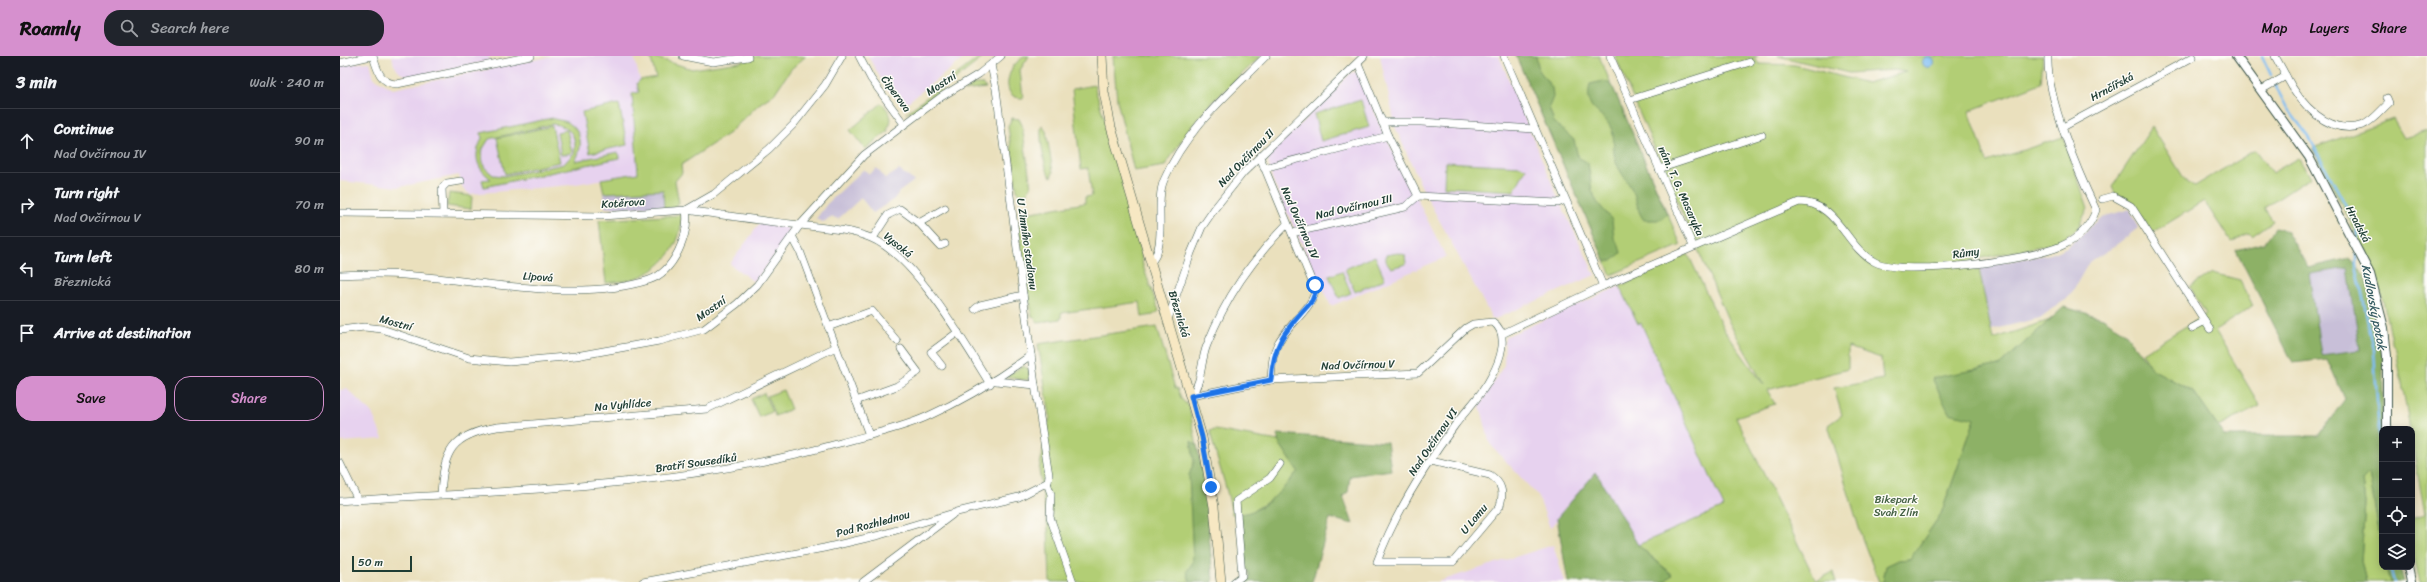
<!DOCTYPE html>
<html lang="en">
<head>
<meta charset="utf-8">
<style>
	:root { --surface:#171b24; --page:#20242c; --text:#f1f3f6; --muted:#9ea1a6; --line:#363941; --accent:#d690ce }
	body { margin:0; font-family:Sriracha,sans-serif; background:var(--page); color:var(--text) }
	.controls { position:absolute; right:12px; bottom:12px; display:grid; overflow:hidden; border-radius:8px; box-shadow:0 2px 10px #0003 }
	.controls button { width:36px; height:36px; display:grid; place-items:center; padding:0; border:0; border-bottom:1px solid var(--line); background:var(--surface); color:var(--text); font:20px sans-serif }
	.scale { position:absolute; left:12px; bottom:10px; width:60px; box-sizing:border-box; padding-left:4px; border:2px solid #1f3d34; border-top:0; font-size:11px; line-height:14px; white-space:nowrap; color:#1f3d34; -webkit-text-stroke:3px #fdfcf7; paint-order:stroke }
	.stop { position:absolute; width:12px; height:12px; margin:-9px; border:3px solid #1a73e8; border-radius:50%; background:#fff }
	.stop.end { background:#1a73e8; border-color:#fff; box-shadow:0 1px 4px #0008 }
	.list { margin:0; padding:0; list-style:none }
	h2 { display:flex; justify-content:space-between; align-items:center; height:52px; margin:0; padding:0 16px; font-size:17px }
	h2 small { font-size:13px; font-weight:400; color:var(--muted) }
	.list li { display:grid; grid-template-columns:26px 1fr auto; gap:12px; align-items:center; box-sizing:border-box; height:64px; padding:0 16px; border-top:1px solid var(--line) }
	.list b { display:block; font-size:15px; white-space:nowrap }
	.list p { margin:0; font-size:13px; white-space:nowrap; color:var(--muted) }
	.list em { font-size:13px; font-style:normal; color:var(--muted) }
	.actions { display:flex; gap:8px; padding:12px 16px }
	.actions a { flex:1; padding:9px 0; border:1px solid var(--accent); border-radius:16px; text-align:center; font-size:14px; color:var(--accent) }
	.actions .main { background:var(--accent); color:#111 }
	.icon { flex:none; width:22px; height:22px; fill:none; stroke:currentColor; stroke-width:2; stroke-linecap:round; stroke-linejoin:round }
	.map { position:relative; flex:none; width:2087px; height:526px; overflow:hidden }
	header { display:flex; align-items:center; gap:24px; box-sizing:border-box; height:56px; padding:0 20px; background:var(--accent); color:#111 }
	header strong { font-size:19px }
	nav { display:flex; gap:22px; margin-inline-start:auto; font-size:14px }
	.search { width:280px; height:36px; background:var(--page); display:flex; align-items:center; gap:10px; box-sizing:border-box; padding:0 14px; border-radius:16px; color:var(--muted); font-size:15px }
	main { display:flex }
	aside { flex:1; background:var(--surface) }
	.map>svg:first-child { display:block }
	.built { fill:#e7d2ef }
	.industrial { fill:#c8bfd8 }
	.green { fill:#b2ce74; stroke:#688654; fill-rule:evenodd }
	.forest { fill:#8db166; stroke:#56774d; fill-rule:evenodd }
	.water { fill:#7fbef3; stroke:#4f7e94 }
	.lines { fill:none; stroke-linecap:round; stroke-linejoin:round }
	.stream { stroke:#7fbef3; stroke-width:2.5 }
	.minor-casing { stroke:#3d5549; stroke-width:8 }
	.tertiary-casing { stroke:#3d5549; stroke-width:10 }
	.secondary-casing { stroke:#3d5549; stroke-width:10 }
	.minor { stroke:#fff; stroke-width:7 }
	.tertiary { stroke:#fff; stroke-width:8 }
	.secondary { stroke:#f7e8c3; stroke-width:9 }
	.route { stroke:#1a73e8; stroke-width:5 }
	.labels { text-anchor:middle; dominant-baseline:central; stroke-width:3; stroke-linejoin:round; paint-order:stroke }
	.street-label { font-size:11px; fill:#1f3d34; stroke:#fdfcf7 }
	.park-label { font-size:11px; fill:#446144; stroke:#fdfcf7 }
	.water-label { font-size:12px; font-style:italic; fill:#375d64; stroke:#fdfcf7 }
</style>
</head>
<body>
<header>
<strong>Roamly</strong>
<div class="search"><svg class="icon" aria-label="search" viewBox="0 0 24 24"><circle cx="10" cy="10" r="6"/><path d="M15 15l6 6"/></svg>Search here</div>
<nav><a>Map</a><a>Layers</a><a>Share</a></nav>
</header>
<main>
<aside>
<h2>3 min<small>Walk · 240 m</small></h2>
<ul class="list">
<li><svg class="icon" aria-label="ahead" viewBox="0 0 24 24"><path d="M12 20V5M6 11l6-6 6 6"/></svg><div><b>Continue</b><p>Nad Ovčírnou IV</p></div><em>90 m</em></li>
<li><svg class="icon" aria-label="right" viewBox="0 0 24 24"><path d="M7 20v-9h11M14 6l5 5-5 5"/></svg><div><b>Turn right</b><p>Nad Ovčírnou V</p></div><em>70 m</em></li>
<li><svg class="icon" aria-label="left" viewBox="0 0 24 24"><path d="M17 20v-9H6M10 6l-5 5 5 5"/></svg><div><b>Turn left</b><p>Březnická</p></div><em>80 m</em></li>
<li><svg class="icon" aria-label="arrive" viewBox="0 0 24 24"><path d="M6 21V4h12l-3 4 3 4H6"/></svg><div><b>Arrive at destination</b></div></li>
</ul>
<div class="actions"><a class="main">Save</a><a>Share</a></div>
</aside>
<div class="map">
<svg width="2087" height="526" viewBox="0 0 2087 526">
	<rect width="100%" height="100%" fill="#fdfcf7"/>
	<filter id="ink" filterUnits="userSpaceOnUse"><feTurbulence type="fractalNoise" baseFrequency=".025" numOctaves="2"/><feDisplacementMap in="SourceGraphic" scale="8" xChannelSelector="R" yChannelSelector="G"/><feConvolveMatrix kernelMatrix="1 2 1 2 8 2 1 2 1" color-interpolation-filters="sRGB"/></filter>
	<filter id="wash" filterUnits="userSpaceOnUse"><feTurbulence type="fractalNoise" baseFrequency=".012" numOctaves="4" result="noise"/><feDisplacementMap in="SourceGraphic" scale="16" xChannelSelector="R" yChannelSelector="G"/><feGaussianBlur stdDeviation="0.9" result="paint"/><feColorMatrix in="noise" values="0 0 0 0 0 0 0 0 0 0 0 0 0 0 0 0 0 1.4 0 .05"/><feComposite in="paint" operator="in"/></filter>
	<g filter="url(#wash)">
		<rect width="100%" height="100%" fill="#eae0bd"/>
		<g class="built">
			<path d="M52 0H149L150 5 71 21 60 17 54 9Z"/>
			<path d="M213 0H294L300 24 297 27 299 37 292 39 299 117 230 129 130 138 123 133 119 119 59 131 0 125V9L30 6 34 22 53 33Z"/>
			<path d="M528 0H627L564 49 546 32Z"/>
			<path d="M1040 0H1159L1218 142 1255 219 1153 264 1084 136 1056 73Z"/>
			<path d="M1016 16 1019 19 1040 69 1106 201 991 250 941 144 932 122 927 101 1011 17Z"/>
			<path d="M420 167 449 172V177L447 184 414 226 390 208Z"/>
			<path d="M1280 230 1301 266 1384 451 1298 489 1256 416 1210 472 1198 440 1150 388 1140 349 1164 309 1165 281Z"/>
			<path d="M7 333 32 357 43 383 0 386V334Z"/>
			<path d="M1213 489 1225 526H1097Z"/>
		</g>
		<g class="industrial">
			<path d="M537 112 545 123 559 114 574 125 559 136 554 143 533 157 521 142 498 163 493 161 483 166 476 163 487 148 524 113 529 118Z"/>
			<path d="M324 134V151L265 152 264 137 268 135Z"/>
			<path d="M1790 153 1798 172 1772 192 1749 206 1731 238 1700 262 1651 274 1639 210 1711 198 1727 191 1762 161Z"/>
			<path d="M2008 212 2021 294 1981 300 1969 218Z"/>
		</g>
		<g class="green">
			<path d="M310 0 352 13 400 6 417 0H466L451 13 434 38 419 48 389 77 341 109 342 117 335 125 339 147 333 152H324L323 134 264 137 261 123 298 117 292 38 299 36 297 27 300 24 316 21Z"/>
			<path d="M641 0H645L575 55 566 57Z"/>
			<path d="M684 0H689L680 14 683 42C663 43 666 21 674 9 677 6 681 3 684 0Z"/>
			<path d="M773 0H921L868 50 845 79 825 110 794 115 777 44Z"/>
			<path d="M1176 0H1259L1341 189 1271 219Z"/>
			<path d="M1275 0H1418L1414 1 1419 8 1455 9 1527 27 1566 16 1554 14 1509 17 1438 0H1703L1701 27 1629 55 1647 106 1723 81 1748 152 1737 173 1716 187 1632 204 1635 215 1639 213 1653 283 1710 264 1660 309 1635 363 1601 458 1570 503 1559 504 1546 510 1543 526H1539L1523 485 1488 369 1502 359 1494 332 1543 323 1541 302 1508 291V313L1427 334 1435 348 1396 361 1476 525 1493 516 1496 526H1324L1332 518 1298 489 1384 451 1301 267 1298 268 1280 230 1348 198 1384 274 1424 329 1389 266Z"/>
			<path d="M635 28H642L646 32 624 35Z"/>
			<path d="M754 29 797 172 803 210 819 255 813 259 802 261 800 246 721 257V263L698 266 692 260 679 177 680 163 686 157 745 147V141L752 140 748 112 741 113 732 33Z"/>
			<path d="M1021 44 1029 71 981 85 974 58Z"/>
			<path d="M542 47C549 56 555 62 547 73L548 75 525 93 510 74Z"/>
			<path d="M279 48 287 89 250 97 242 56Z"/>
			<path d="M212 62C215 64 222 64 227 66 243 75 243 92 235 105L278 96 279 102 144 131 142 124 151 123C136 112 133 99 142 83L141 77ZM213 68C229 70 238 80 234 97L224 108 164 120 153 119 144 111 141 96 149 83Z"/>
			<path d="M672 62 679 63 682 69 691 131 686 138H680L677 135 668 70Z"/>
			<path d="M2053 63 2064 82 2087 75V526H2080L2072 494V462L2085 458 2072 387V373H2070L2056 294 2051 285 2042 239 2031 207 1973 92Z"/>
			<path d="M212 70 220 106 165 118 157 82Z"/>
			<path d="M702 70 706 75 713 116 711 121C705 118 698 76 702 70Z"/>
			<path d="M1812 71 1847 127 1855 130 1915 94 1932 117 1958 102 1971 121 1924 152 1933 165 1912 180 1909 177 1891 186 1864 145 1812 177 1792 145 1775 137 1772 131Z"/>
			<path d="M227 74 232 97 221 99 217 76Z"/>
			<path d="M1105 106 1181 110 1186 113 1174 135 1104 131Z"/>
			<path d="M109 137 132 140 131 153 107 150Z"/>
			<path d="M341 159C344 187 322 214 296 222 287 225 275 226 266 227L259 164Z"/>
			<path d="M1058 197 1065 199 1066 208 1051 212 1046 205V199Z"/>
			<path d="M1035 200 1045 223 1015 236 1005 213Z"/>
			<path d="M1002 215 1011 237 999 242 989 220Z"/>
			<path d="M1872 217 1900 224 1913 250 1875 274 1920 350 1878 371 1854 336 1812 313 1802 297 1866 258 1850 231Z"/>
			<path d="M817 271 835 332H837L842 344 849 350 865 432 873 526H710L708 474 699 414 710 360 698 288Z"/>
			<path d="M683 310 689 313V323L684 324 667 321 668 319Z"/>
			<path d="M443 334 451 353 435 360 427 340Z"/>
			<path d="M424 337 432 356 419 361 411 343Z"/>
			<path d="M875 374 938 385 958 415 937 440 908 458H892C887 429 876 403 870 375Z"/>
			<path d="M2029 417 2042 492V511H2046L2050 526H2026L2021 505 2025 447 2022 424Z"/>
		</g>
		<g class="forest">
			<path d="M1176 0H1196L1199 14 1212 32 1213 41 1209 51 1214 66 1234 84 1238 101 1248 107 1252 135 1257 146 1272 164 1274 182 1279 189 1281 197 1272 205H1265Z"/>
			<path d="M1264 25 1272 29 1327 158 1320 164H1304C1299 158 1298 152 1296 144 1293 129 1279 118 1275 103 1272 92 1276 80 1270 70 1259 52 1244 56 1250 28Z"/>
			<path d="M1935 172 1947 175 1968 212 2010 202 2025 219 2036 256 2043 301 2042 492 2029 417 2022 424 2025 447 2021 505 2026 526H1543L1546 510 1559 504 1570 503 1601 458 1635 363 1609 357 1592 322 1660 309 1724 251 1763 262 1784 276 1812 313 1854 336 1884 380H1978L2005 343 1987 303 1953 307 1896 194 1924 187ZM2008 212 2020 294 1981 299 1969 218Z"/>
			<path d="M938 378 1047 386 1051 414 1010 420 1008 436 1003 440 1013 468 990 462 972 526H900L910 522 909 516 905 511 899 458C923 457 943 433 958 415L938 385Z"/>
			<path d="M851 385 857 389 865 432 873 526H850L847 515 853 506 849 419 854 406Z"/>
			<path d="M1256 416 1298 489 1332 519 1324 526H1228L1217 462Z"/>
			<path d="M2046 511H2060L2064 526H2050Z"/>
		</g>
		<circle class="water" cx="1588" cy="6" r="5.5"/>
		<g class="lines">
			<g class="stream">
				<path d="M1922 0 1931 19"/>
				<path d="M1934 27 1947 52 1969 81 2018 172 2017 187"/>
				<path d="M2016 198V209L2034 294 2042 430"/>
				<path d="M2050 511 2054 526"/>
			</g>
		</g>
	</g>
	<g filter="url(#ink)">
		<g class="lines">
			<g class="minor-casing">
				<g id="minor">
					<path d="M33 0C37 14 41 28 57 28L191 0"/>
					<path d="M343 0 373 6 408 1"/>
					<path d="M519 0 531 23 564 68"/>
					<path d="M1164 0 1263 230"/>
					<path d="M1270 0 1353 190"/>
					<path d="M0 7 31 0"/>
					<path d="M1018 7 1048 80 1078 140 1218 147 1225 144"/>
					<path d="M1946 20C1959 46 1988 81 2023 69 2033 65 2041 54 2049 47L2047 42"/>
					<path d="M1921 34 1946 20 1935 0"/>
					<path d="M1289 44 1410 6"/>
					<path d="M1042 66H1081L1195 73"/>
					<path d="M1723 71 1853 1"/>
					<path d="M920 101 975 233C975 250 947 270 938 287 932 298 932 311 931 324"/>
					<path d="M924 112 1048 80"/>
					<path d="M1319 113 1422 79"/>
					<path d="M1762 143 1773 140 1791 150 1870 273"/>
					<path d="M346 154C384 159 422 165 460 169 484 172 509 173 531 182 575 200 625 288 650 328"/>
					<path d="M0 157 262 160 346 154 374 138 429 93 453 69 485 29 502 0"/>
					<path d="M103 158 102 132 107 127 121 125"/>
					<path d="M579 167 605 152"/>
					<path d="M952 177 1065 151 1078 140"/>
					<path d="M452 180 460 195 529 379"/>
					<path d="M533 182 548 159 560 153 579 167 600 190 605 188"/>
					<path d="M811 206C828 189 814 147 824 124 846 73 888 38 926 0"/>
					<path d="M0 219C21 218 43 217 64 219 138 224 237 247 309 224 334 216 350 178 346 154"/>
					<path d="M635 253 640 249 683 239"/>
					<path d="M828 263 851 197 862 171 875 152 903 117 1024 0"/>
					<path d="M488 271 532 255 557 285"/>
					<path d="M1852 272 1865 265"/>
					<path d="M0 274 24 271 42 273 129 302 169 306 236 300 319 285 364 273 397 248 417 229 460 169 524 99 601 41 639 18 661 0"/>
					<path d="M1162 278 1263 230 1459 146C1498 146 1505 191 1535 206 1565 221 1690 204 1721 190 1738 183 1750 171 1756 154 1738 116 1706 41 1708 0"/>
					<path d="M602 310 591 296 618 276"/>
					<path d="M656 325 695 329"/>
					<path d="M851 340 931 324 1078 317 1126 272 1133 268 1153 266C1170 278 1160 305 1151 321 1142 339 1127 353 1115 369 1084 411 1055 457 1037 506H1113L1160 450C1164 436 1162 427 1150 419L1091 405"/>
					<path d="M851 340C863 325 860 306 867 289 886 241 911 205 947 168"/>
					<path d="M516 345 557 330 578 316 561 293"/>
					<path d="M0 407 18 444"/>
					<path d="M707 427 711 438 710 461 733 526"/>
					<path d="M101 438C104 395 111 379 157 371L367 353 496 291"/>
					<path d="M0 445C167 434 337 433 500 387 528 379 559 373 586 361 624 344 658 323 691 299"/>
					<path d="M303 526 484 492 540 479 617 456 679 441 708 426 709 419 695 329 656 33 651 9"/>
					<path d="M523 526 612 459"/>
					<path d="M894 526 902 520 896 445 930 422 940 408"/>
				</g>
			</g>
			<g class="tertiary-casing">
				<g id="tertiary">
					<path d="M1896 0 1969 101 2030 218 2044 272 2047 300V373"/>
					<path d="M2068 511 2071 526"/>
				</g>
			</g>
			<g class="secondary-casing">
				<path id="secondary" d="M762 0 764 36 771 71 862 381 874 451 881 526"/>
			</g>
			<use href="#minor" class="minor"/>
			<use href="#tertiary" class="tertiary"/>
			<use href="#secondary" class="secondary"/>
		</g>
	</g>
	<g class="lines" filter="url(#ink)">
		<path class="route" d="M871 431 862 381 851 340 931 324C934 284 947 273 972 245L975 237V229"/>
	</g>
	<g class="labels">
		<g class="street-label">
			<text transform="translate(601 28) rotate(-33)">Mostní</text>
			<text transform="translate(1772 31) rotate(-28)">Hrnčířská</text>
			<text transform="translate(556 38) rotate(54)">Čiperova</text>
			<text transform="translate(906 102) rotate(-46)">Nad Ovčírnou II</text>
			<text transform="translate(1341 135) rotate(66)">nám. T. G. Masaryka</text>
			<text transform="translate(283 147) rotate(-4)">Kotěrova</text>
			<text transform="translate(1014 151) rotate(-13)">Nad Ovčírnou III</text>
			<text transform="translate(960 167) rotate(66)">Nad Ovčírnou IV</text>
			<text transform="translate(2018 168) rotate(62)">Hradská</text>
			<text transform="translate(687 188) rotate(82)">U Zimního stadionu</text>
			<text transform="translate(558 189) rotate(39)">Vysoká</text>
			<text transform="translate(1626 197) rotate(-8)">Růmy</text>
			<text transform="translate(198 221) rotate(4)">Lipová</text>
			<text transform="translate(371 253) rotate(-35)">Mostní</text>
			<text transform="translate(839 258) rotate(73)">Březnická</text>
			<text transform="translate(56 267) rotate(15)">Mostní</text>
			<text transform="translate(1018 309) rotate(-2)">Nad Ovčírnou V</text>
			<text transform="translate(283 349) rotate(-5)">Na Vyhlídce</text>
			<text transform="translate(1093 386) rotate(-56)">Nad Ovčírnou VI</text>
			<text transform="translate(356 407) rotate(-8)">Bratří Sousedíků</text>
			<text transform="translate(1134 463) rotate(-50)">U Lomu</text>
			<text transform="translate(533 468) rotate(-15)">Pod Rozhlednou</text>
		</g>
		<g class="park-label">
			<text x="1556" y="443">Bikepark<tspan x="1556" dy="13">Svah Zlín</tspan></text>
		</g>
		<g class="water-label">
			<text transform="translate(2034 251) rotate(79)">Kudlovský potok</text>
		</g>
	</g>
</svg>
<div class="controls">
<button>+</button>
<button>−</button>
<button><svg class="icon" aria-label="locate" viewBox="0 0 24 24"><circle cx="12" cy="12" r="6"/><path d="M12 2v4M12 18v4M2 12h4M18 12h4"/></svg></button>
<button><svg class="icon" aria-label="layers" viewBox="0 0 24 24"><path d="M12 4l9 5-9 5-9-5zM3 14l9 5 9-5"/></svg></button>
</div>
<div class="scale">50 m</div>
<div class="stop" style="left:975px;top:229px"></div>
<div class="stop end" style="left:871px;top:431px"></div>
</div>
</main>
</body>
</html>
